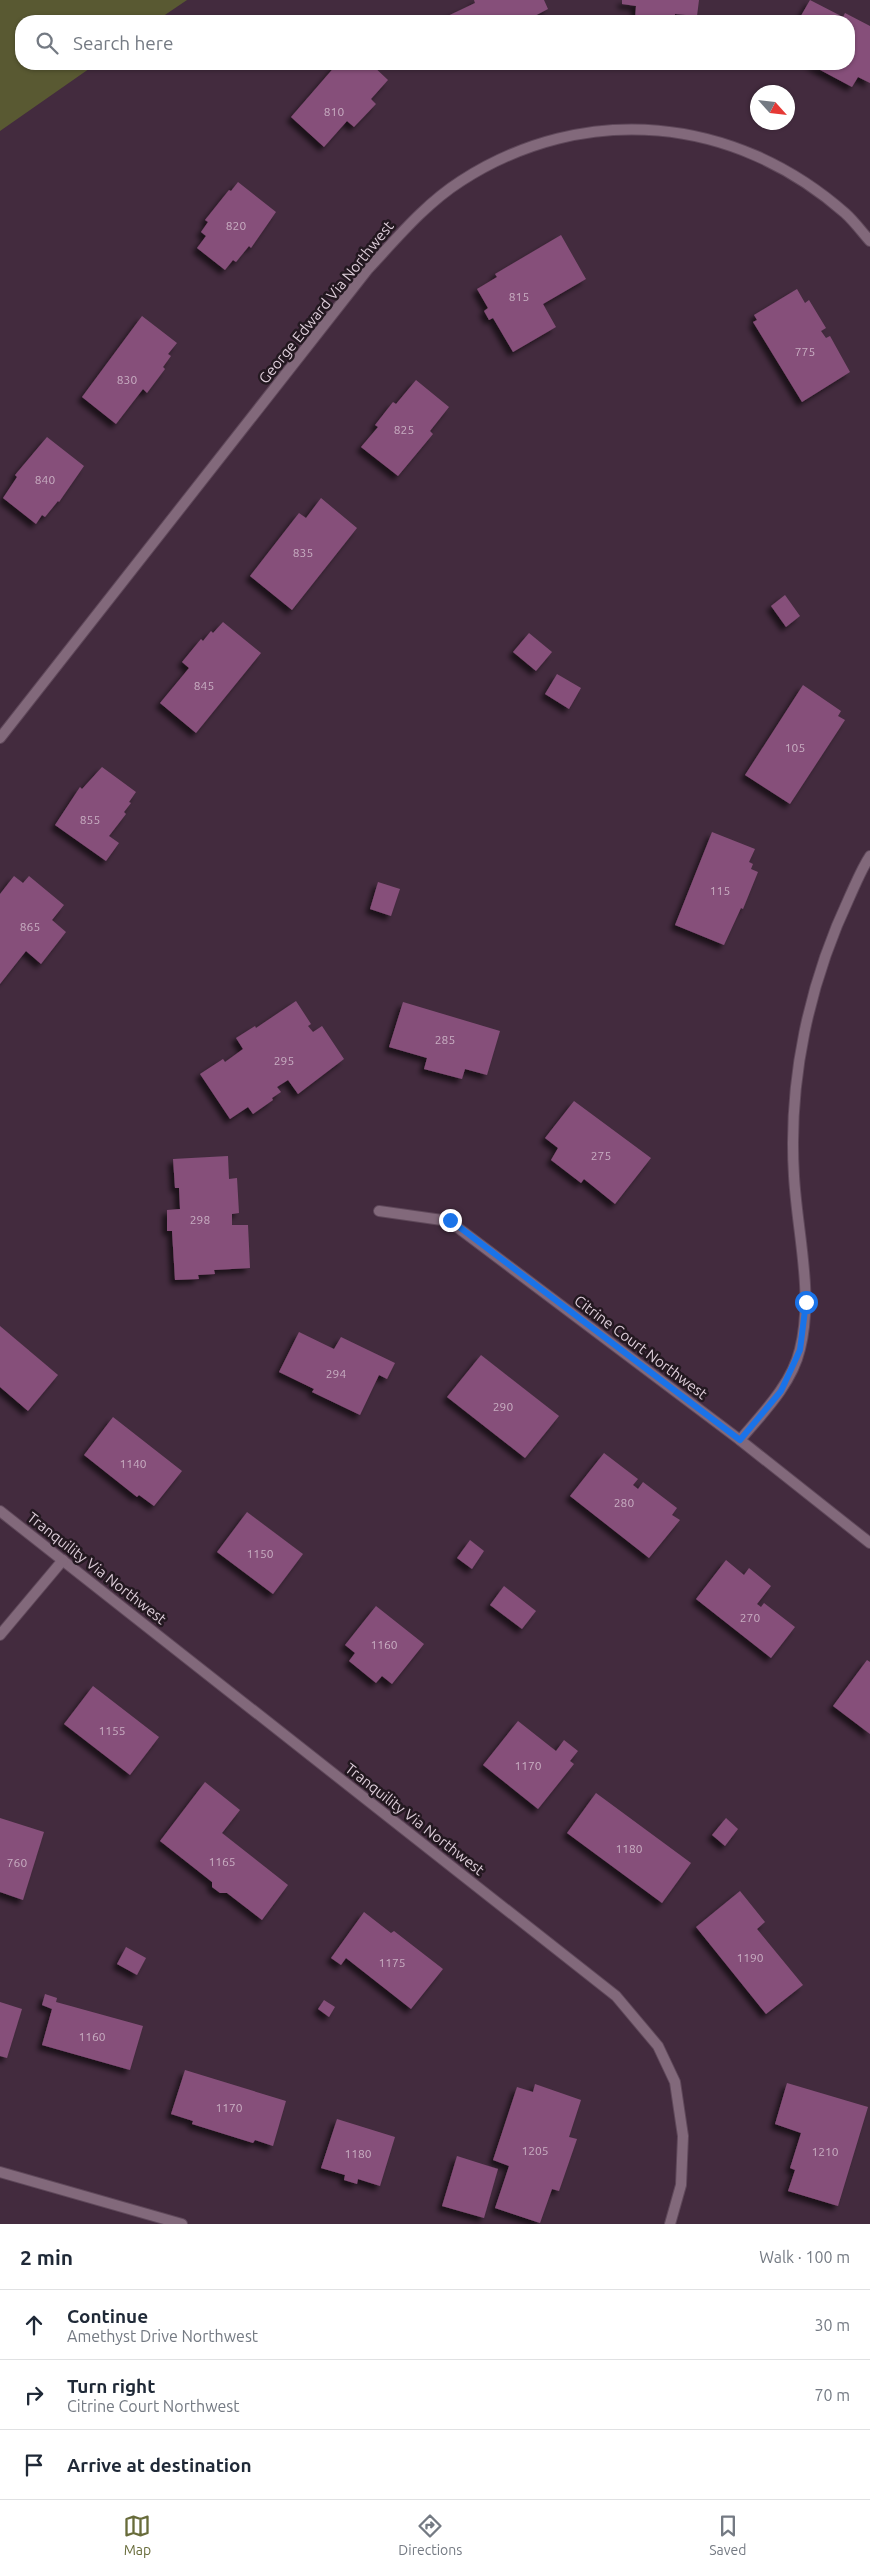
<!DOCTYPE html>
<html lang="en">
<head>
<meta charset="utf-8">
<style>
	:root { --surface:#fff; --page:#f6f6f7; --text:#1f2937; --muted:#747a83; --line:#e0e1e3; --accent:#686c3b }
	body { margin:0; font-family:Ubuntu,sans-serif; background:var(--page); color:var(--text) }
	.compass { position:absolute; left:750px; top:85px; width:45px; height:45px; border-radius:50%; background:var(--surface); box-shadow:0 1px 4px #0004; rotate:117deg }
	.stop { position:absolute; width:15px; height:15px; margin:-11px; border:4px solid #1a73e8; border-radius:50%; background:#fff }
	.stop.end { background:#1a73e8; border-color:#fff; box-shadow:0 1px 5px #0008 }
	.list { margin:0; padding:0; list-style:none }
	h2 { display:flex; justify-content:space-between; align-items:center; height:65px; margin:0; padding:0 20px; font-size:21px }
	h2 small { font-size:16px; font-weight:400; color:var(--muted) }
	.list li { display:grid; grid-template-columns:32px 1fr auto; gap:15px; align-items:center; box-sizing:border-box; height:70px; padding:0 20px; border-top:1px solid var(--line) }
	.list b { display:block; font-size:19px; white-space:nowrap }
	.list p { margin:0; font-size:16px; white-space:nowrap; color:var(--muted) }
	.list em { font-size:16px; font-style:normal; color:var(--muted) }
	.icon { flex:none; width:28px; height:28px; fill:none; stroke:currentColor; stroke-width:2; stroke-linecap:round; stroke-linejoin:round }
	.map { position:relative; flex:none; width:870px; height:2224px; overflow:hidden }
	.search { position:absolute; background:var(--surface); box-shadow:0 1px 4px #0004; left:15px; right:15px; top:15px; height:55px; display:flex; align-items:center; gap:12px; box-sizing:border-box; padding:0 18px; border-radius:20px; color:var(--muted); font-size:19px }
	.sheet { height:275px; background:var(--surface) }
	nav { display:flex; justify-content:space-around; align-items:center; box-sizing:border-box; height:70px; border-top:1px solid var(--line); background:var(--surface); font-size:14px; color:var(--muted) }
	nav a { display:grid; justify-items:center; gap:2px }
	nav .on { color:var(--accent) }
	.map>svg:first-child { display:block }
	.green { fill:#595932 }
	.building { fill:#86507a; filter:url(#shadow) }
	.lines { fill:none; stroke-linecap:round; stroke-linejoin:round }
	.street-casing { stroke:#5f485a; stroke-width:12 }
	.street { stroke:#82697b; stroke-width:10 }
	.route { stroke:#1a73e8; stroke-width:6 }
	.labels { text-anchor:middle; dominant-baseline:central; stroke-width:5; stroke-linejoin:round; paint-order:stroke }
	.number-label { font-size:12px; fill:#c8aec2 }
	.street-label { font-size:15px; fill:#deceda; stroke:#231820 }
</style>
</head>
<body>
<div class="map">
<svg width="870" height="2224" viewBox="0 0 870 2224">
	<defs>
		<filter id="shadow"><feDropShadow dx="-4.5" dy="4.5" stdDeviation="2.5" flood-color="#0009"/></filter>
	</defs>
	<rect width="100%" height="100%" fill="#432b3e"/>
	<path class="green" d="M0 0H187L156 21H21V64H96L0 131Z"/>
	<g class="building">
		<path d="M474 0H544L548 9 525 21H437L475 3Z"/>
		<path d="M622 0H699L697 16 675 14 674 21 635 19 636 6 622 4Z"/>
		<path d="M810 0 843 17 845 13 870 26V83L858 77 852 87 809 64H849V21H798Z"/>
		<path d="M337 64H371L388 80 371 99 376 104 354 127 347 121 324 147 291 117Z"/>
		<path d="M238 182 276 212 251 248 249 246 236 262 233 260 225 270 197 248 206 236 201 232 208 222 205 220 229 190 231 191Z"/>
		<path d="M561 235 586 279 543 304 556 327 513 352 493 318 489 320 484 311 488 308 477 289 497 277 495 274Z"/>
		<path d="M797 289 805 303 809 300 826 328 821 331 826 338 830 336 850 372 802 402 753 322 757 320 754 315Z"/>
		<path d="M142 316 177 343 168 354 171 356 163 367 165 369 147 393 143 389 116 424 82 397Z"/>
		<path d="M416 380 449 407 430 431 433 434 398 476 361 447 378 427 375 425 393 402 396 404Z"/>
		<path d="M47 437 84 466 59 502 58 501 45 517 42 515 36 524 3 498 17 477 15 475Z"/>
		<path d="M321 498 357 528 292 610 250 576 299 513 306 518Z"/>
		<path d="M785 595 800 616 786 627 771 606Z"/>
		<path d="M223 622 261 653 196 733 160 703 189 668 182 662 201 639 203 641 211 631 213 633Z"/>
		<path d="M529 633 552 652 536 671 513 652Z"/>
		<path d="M557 674 581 688 569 709 545 694Z"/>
		<path d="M803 685 841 711 838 716 845 720 790 804 745 775Z"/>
		<path d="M102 767 136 792 129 802 131 803 124 812 126 814 109 836 119 843 106 861 55 825 80 787 82 789Z"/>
		<path d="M712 832 755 849 749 862 753 864 751 869 758 872 743 909 741 908 724 945 675 925Z"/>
		<path d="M14 876 23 883 29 876 64 905 52 920 66 932 41 964 26 951 0 984V894Z"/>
		<path d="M378 882 400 889 391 916 370 909Z"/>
		<path d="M296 1001 311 1024 308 1026 313 1032 322 1026 344 1059 298 1094 288 1080 277 1087 281 1092 272 1098 273 1100 253 1114 248 1107 230 1119 200 1074 223 1059 225 1062 243 1049 236 1038 255 1026 256 1028Z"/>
		<path d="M403 1002 500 1031 487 1075 465 1069 462 1079 424 1069 427 1058 389 1047Z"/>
		<path d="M574 1101 651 1158 615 1204 584 1179 581 1183 551 1160 558 1148 545 1138Z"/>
		<path d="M228 1156 229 1179 237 1178 239 1213 232 1214V1225H248L250 1268 214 1270 215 1274 198 1275 199 1279 175 1280 172 1231H167V1210L180 1209 179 1188H175L173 1159Z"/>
		<path d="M0 1326 58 1375 28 1411 0 1387Z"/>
		<path d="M299 1332 334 1349 341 1337 395 1363 387 1379 379 1375 360 1415 312 1392 314 1389 279 1372Z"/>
		<path d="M481 1355 559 1416 525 1458 447 1397Z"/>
		<path d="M113 1417 182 1471 154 1506 139 1495 137 1497 84 1455Z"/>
		<path d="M604 1453 638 1479 633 1485 638 1489 643 1482 677 1508 672 1515 680 1520 649 1558 570 1496Z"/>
		<path d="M247 1512 303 1554 273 1594 217 1552Z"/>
		<path d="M470 1540 484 1551 472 1569 457 1558Z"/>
		<path d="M726 1560 744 1575 749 1568 771 1586 757 1604 761 1607 764 1603 795 1627 771 1658 696 1599Z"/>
		<path d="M504 1586 536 1611 522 1629 490 1605Z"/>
		<path d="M376 1606 424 1644 392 1684 382 1676 376 1683 349 1661 355 1653 345 1645Z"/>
		<path d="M867 1660 870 1662V1734L833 1706Z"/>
		<path d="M93 1686 159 1737 130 1775 64 1724Z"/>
		<path d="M518 1721 556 1751 564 1740 578 1751 570 1761 574 1764 538 1809 483 1765Z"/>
		<path d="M205 1782 240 1810 222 1833 288 1885 262 1920 227 1893H220L212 1887V1882L160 1841Z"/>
		<path d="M596 1793 691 1863 662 1903 567 1833Z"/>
		<path d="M0 1818 44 1832 23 1900 0 1892Z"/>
		<path d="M726 1818 738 1829 725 1846 712 1835Z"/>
		<path d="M740 1891 765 1922 757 1929 803 1985 766 2014 696 1927Z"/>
		<path d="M364 1912 391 1933 394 1931 443 1969 411 2009 346 1958 341 1965 331 1958Z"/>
		<path d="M126 1947 146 1958 137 1975 117 1964Z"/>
		<path d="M45 1994 57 1998 56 2002 143 2026 130 2070 42 2045 52 2009 42 2005Z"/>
		<path d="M324 2000 335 2007 329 2017 318 2009Z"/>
		<path d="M0 2002 22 2009 7 2058 0 2056Z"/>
		<path d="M185 2070 286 2101 273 2146 255 2140 253 2143 192 2124 193 2121 171 2114Z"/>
		<path d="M787 2083 868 2107 838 2206 788 2191 795 2170 790 2168 801 2133 775 2124Z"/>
		<path d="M535 2084 581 2100 569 2137 577 2139 559 2191 552 2189 540 2223 495 2208 509 2166 493 2160 517 2087 533 2092Z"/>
		<path d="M337 2119 395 2137 380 2186 358 2179 357 2184 344 2180 345 2175 321 2168Z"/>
		<path d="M457 2156 498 2169 484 2218 442 2206Z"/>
	</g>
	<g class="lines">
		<g class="street-casing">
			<g id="street">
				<path d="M0 738 368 269C397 238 425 204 461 181 585 101 735 116 845 213 854 221 862 232 870 241"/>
				<path d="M379 1211 449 1221 740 1440 870 1543"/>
				<path d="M740 1440C762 1414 792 1384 800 1349 814 1294 797 1232 794 1176 788 1080 809 983 850 896 856 883 862 868 870 856"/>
				<path d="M0 1511 616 1996 658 2046 675 2082 683 2136 681 2185 670 2224"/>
				<path d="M0 1635 63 1560"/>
				<path d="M0 2172 182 2224"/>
			</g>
		</g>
		<use href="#street" class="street"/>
	</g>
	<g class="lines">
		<path class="route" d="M450 1220 740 1440 781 1391 800 1350 806 1302"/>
	</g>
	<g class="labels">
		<g class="number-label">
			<text x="334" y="111">810</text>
			<text x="236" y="225">820</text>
			<text x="519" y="296">815</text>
			<text x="805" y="351">775</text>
			<text x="127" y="379">830</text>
			<text x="404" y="429">825</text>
			<text x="45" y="479">840</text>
			<text x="303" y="552">835</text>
			<text x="204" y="685">845</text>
			<text x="795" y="747">105</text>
			<text x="90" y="819">855</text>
			<text x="720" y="890">115</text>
			<text x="30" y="926">865</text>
			<text x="445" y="1039">285</text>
			<text x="284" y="1060">295</text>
			<text x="601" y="1155">275</text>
			<text x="200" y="1219">298</text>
			<text x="336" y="1373">294</text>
			<text x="503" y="1406">290</text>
			<text x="133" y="1463">1140</text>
			<text x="624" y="1502">280</text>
			<text x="260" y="1553">1150</text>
			<text x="750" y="1617">270</text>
			<text x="384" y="1644">1160</text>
			<text x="112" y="1730">1155</text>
			<text x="528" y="1765">1170</text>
			<text x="629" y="1848">1180</text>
			<text x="222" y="1861">1165</text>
			<text x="17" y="1862">760</text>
			<text x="750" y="1957">1190</text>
			<text x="392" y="1962">1175</text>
			<text x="92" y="2036">1160</text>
			<text x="229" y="2107">1170</text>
			<text x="535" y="2150">1205</text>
			<text x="825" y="2151">1210</text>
			<text x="358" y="2153">1180</text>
		</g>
		<g class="street-label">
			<text transform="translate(326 302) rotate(-51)">George Edward Via Northwest</text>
			<text transform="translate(641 1347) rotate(37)">Citrine Court Northwest</text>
			<text transform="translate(97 1568) rotate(38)">Tranquility Via Northwest</text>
			<text transform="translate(415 1819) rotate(38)">Tranquility Via Northwest</text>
		</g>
	</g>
</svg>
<svg class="compass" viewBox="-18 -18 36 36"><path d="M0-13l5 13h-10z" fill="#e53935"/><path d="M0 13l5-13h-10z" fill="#747a83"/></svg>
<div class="stop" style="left:806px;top:1302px"></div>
<div class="stop end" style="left:450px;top:1220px"></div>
<div class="search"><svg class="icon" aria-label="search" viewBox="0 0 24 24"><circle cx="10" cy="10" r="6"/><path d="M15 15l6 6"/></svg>Search here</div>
</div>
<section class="sheet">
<h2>2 min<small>Walk · 100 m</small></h2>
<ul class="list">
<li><svg class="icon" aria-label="ahead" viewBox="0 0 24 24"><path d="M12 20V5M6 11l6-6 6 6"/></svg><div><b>Continue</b><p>Amethyst Drive Northwest</p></div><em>30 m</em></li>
<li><svg class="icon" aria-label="right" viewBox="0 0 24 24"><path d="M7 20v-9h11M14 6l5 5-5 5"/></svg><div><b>Turn right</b><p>Citrine Court Northwest</p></div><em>70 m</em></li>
<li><svg class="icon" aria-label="arrive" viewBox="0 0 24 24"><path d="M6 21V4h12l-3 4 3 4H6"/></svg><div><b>Arrive at destination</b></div></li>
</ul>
</section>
<nav>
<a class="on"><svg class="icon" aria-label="map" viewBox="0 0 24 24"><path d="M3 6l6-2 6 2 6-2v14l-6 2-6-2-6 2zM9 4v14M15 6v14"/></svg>Map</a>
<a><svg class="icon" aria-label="directions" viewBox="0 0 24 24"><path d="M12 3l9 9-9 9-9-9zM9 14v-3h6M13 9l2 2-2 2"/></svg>Directions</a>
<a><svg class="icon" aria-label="saved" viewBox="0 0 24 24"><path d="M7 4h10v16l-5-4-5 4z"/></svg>Saved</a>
</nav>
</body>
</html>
